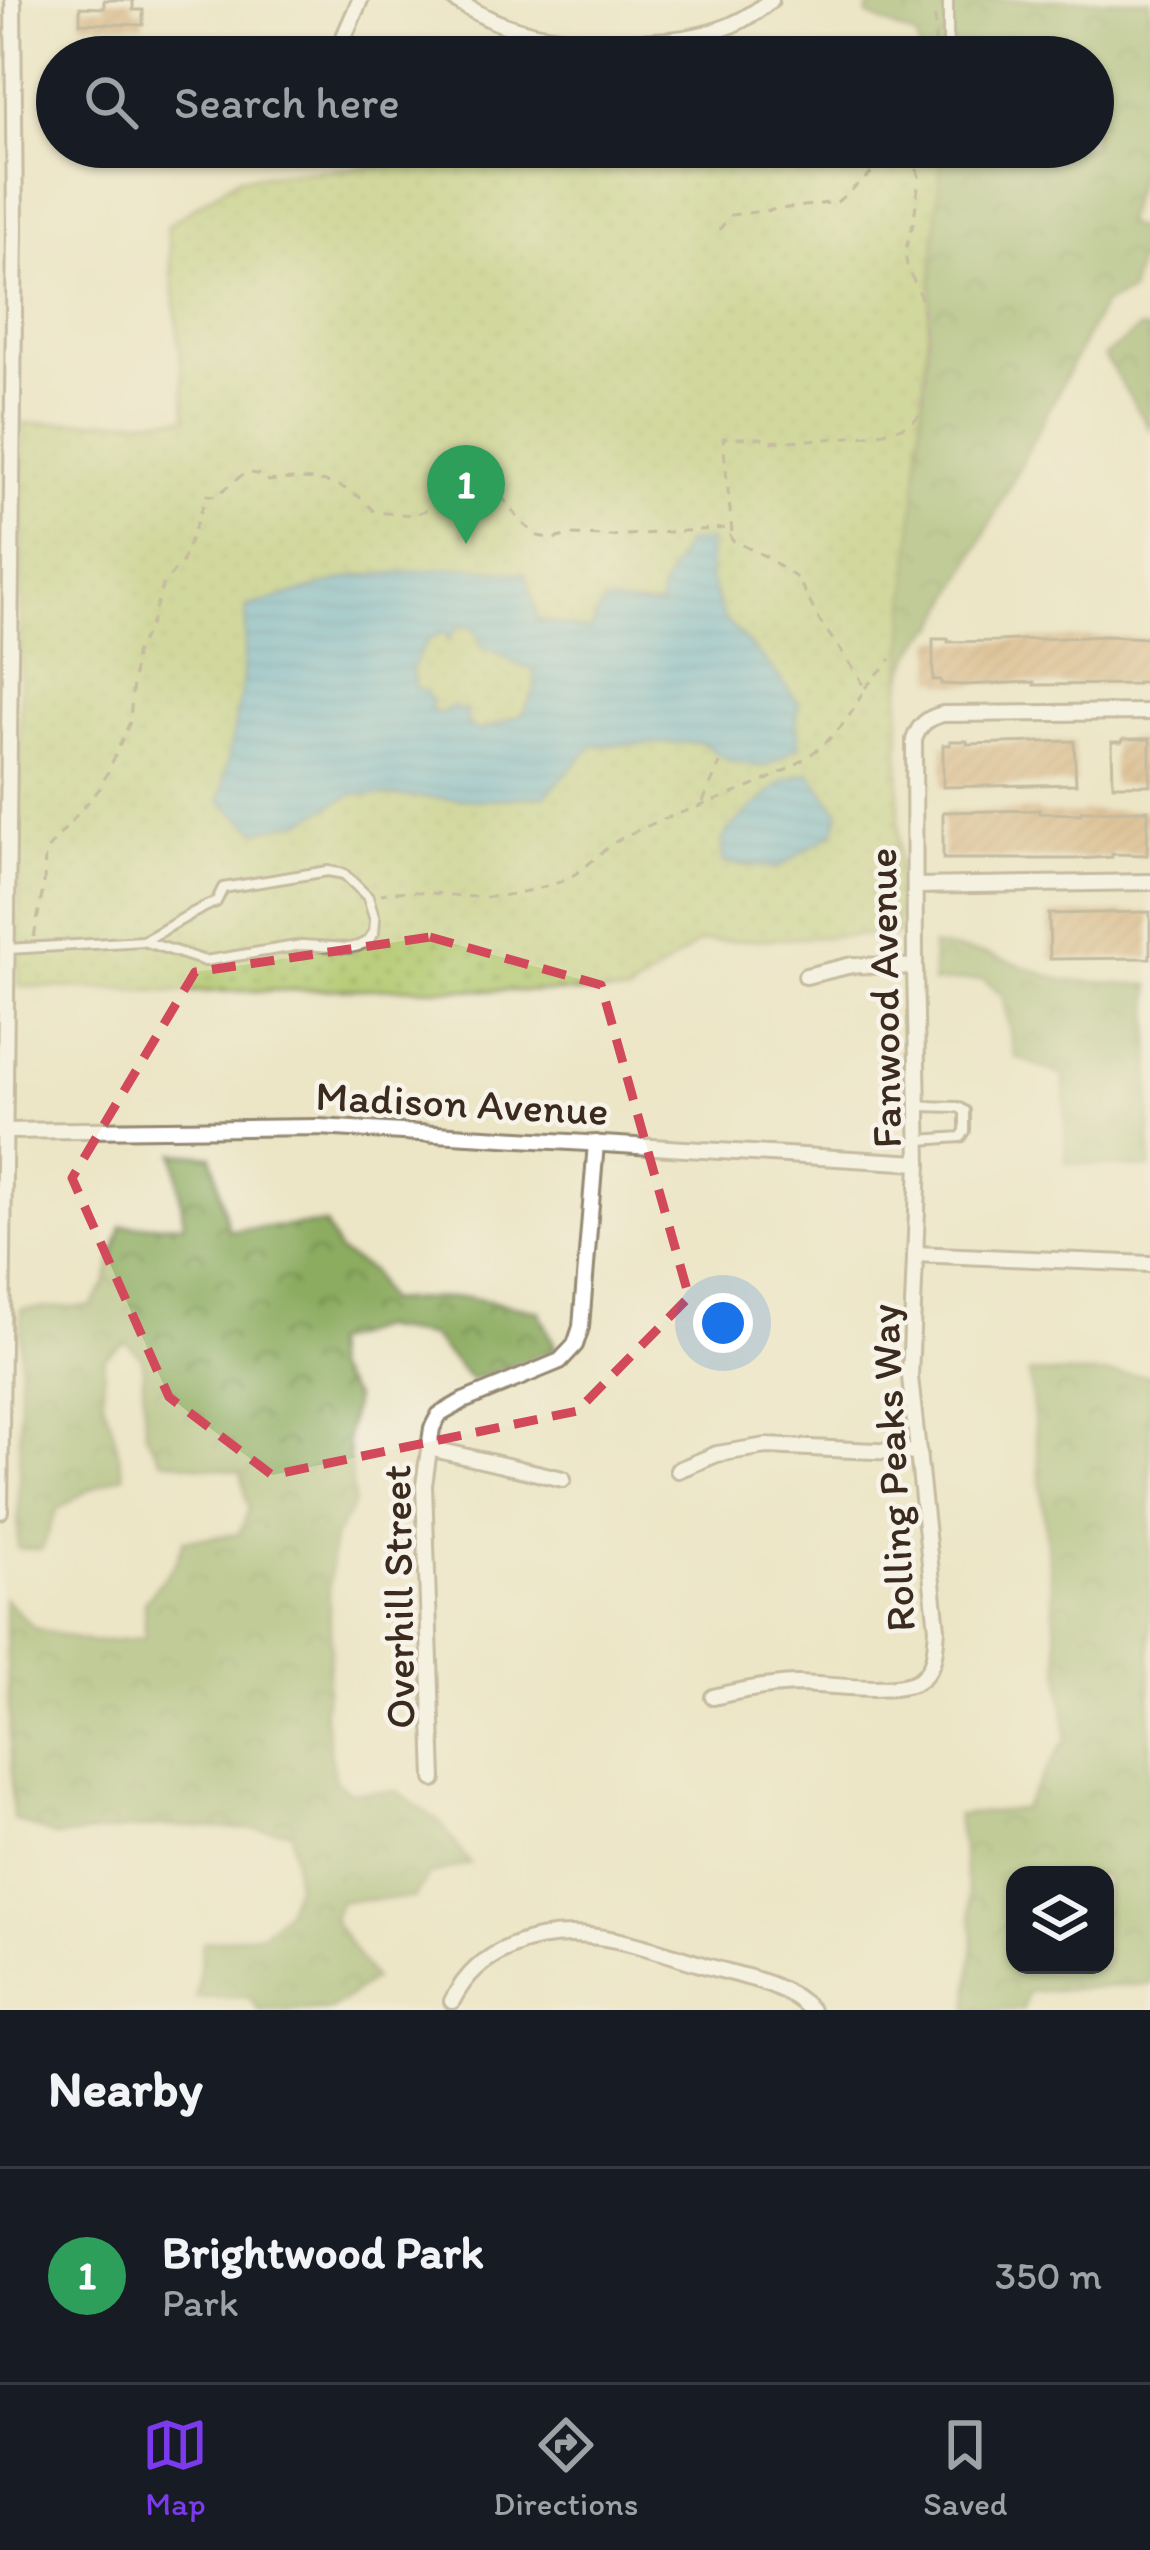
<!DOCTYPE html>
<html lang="en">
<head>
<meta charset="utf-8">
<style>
	:root { --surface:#171b24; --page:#242831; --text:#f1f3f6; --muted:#9ea1a6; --line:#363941; --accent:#7c3aed }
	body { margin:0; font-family:Itim,sans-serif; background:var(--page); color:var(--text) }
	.controls { position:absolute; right:36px; bottom:36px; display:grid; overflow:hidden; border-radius:24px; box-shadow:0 3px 9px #0004 }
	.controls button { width:108px; height:108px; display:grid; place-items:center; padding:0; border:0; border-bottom:3px solid var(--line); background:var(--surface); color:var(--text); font:60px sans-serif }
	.you { position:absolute; left:723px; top:1323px; width:42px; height:42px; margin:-30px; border:9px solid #fff; border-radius:50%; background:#1a73e8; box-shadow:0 0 0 18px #1a73e833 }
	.badge { display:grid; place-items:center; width:78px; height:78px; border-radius:50%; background:var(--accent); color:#fff; font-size:39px; font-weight:700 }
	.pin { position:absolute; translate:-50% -99px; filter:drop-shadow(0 3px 6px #0008) }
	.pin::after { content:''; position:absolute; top:63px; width:42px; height:36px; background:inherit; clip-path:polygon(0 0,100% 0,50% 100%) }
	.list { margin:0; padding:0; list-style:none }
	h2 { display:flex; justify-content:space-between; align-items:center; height:156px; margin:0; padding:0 48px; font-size:51px }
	h2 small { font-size:39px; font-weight:400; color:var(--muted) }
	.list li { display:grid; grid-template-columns:78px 1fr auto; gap:36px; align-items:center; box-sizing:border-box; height:216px; padding:0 48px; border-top:3px solid var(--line) }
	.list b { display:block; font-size:45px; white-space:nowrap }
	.list p { margin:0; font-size:39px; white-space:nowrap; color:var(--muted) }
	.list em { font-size:39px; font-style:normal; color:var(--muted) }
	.icon { flex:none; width:66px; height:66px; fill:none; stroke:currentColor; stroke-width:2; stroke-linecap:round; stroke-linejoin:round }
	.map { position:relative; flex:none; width:1150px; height:2010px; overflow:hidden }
	.search { position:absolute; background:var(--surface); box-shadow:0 3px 9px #0004; left:36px; right:36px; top:36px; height:132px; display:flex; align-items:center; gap:30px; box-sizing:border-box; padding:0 42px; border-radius:66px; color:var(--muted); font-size:45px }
	.sheet { height:372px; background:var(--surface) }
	nav { display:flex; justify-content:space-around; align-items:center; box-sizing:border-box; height:168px; border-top:3px solid var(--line); background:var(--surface); font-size:33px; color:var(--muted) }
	nav a { display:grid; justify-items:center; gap:6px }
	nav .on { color:var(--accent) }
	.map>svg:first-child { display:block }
	.forest { fill:url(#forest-crowns); stroke:#646b3f; stroke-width:3; fill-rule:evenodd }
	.park { fill:url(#park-dots); stroke:#767845; stroke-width:3 }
	.water { fill:url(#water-rules); stroke:#486c78; stroke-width:3; fill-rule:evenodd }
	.building { fill:url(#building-hatch) }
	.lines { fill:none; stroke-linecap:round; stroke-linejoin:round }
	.lane-casing { stroke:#948872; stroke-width:14 }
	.street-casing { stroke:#948872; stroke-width:20 }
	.path { stroke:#948872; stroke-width:3; stroke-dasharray:9 9; stroke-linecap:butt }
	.lane { stroke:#fff; stroke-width:8 }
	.street { stroke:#fff; stroke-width:14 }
	.marked { fill:none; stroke:#d1495b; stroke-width:9; stroke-dasharray:24 15; stroke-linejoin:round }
	.labels { text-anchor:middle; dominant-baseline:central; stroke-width:9; stroke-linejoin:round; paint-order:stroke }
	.street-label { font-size:42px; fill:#3b2a1e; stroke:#f7f3e8 }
</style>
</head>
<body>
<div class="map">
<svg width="1150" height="2010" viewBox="0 0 1150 2010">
	<defs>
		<pattern id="forest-crowns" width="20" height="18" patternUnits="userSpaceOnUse" patternTransform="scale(3)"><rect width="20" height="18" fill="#8cac60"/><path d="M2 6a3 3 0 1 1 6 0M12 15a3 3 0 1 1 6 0" fill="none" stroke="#748c4f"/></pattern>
		<pattern id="park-dots" width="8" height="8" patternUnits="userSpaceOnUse" patternTransform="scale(3)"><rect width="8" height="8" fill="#b0c76c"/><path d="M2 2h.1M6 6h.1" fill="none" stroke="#98ab5d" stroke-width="1.8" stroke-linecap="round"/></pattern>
		<pattern id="water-rules" width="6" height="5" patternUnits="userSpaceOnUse" patternTransform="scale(3)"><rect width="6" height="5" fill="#56add3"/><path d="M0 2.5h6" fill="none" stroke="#488dab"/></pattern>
		<pattern id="building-hatch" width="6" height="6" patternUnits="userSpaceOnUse" patternTransform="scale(3)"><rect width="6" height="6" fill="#ce9b63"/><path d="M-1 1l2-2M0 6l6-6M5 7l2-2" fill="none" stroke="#a87f51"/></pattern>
	</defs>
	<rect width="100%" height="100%" fill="#f7f3e8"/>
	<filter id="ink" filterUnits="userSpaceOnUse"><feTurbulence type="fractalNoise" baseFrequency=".00833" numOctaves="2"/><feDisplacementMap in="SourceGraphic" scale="24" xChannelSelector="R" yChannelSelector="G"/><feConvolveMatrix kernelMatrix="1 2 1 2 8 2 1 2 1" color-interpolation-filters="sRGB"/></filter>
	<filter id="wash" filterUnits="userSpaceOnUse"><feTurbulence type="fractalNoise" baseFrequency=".004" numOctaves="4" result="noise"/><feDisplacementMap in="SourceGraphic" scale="48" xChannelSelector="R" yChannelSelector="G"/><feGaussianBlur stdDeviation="2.7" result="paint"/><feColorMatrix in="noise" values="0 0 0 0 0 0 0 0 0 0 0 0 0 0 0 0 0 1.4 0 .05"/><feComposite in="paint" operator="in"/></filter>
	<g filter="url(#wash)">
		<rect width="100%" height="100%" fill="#ece5c6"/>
		<g class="forest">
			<path d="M871 0H1150V140L1124 224 1146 233 1130 293 1103 304 938 625C916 640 902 670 900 696L23 424 187 418 167 226 240 177 640 147H1093V57H921L917 38 867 15Z"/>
			<path d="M1139 329 1150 330V429L1104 356Z"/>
			<path d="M932 946 987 954 1062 980 1150 985V1169L1066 1163 1064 1076 1015 1057 1002 995 983 979 933 983Z"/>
			<path d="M175 1153 212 1156 228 1230 325 1224 339 1252 371 1271 386 1301 467 1297 539 1311 556 1349 471 1380 430 1336 377 1328 330 1343 332 1369 354 1398 347 1436 354 1504 333 1540 329 1590 331 1649 324 1712 335 1780 349 1792H397L440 1822 470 1864 429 1875 413 1898 340 1901 333 1919 373 1979 331 2010H258L249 1997 196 1998 203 1942 263 1933 286 1910 296 1885 292 1831 161 1826 56 1837 13 1819 5 1599 34 1628 90 1642 145 1638 144 1602 176 1563 184 1540 239 1534 249 1509 241 1472 161 1460 145 1433 142 1358 126 1342 104 1358 103 1401 112 1426 124 1475 87 1491 57 1510 42 1549H18L21 1309 91 1306 104 1286 122 1226 184 1224Z"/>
			<path d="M1029 1373 1150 1375V1984L1027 1992 1023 2010H968L974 1938 957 1815 1023 1809 1067 1737ZM1015 1875H1105V1965H1015Z"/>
		</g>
		<path class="park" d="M640 147H942L900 696 898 934 699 942 628 994 412 988 186 992 18 986 23 424 187 418 167 226 240 177Z"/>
		<g class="water">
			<path d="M709 540 710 578 722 616 775 672 799 704 796 724 800 745 766 767 730 762 701 742 593 746 545 796 480 800 353 794 303 821 257 831 220 801 242 687 247 607 356 576 467 567 526 574 538 620 590 631 604 602 661 607 660 593 685 543ZM459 625 475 628 483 649 489 648 520 666 534 669 535 690 523 714 480 731 467 725V709L460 710 453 706 439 714 430 710 432 701 425 691 416 689 411 670 427 641 445 631 448 640Z"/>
			<path d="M809 772 839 812 834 832 778 868 723 863 722 843 728 830 783 781Z"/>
		</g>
		<g id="blocks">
			<g class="building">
				<path d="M104 0H133V10H143V25L80 23V7L104 8Z"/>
				<path d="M1105 636 1150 638V682H1137V684L1034 685V682L962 685 941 684V680H933V639H948V642L997 641Z"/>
				<path d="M1123 739H1150V785H1113L1112 742H1122Z"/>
				<path d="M950 741H967V744L1074 741 1076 784 943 787V745H950Z"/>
				<path d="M1039 810V813L1081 814V811L1148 810 1147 855 1112 854V857L1075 859H943V812Z"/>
				<path d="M1150 912V958L1050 959 1049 914Z"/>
			</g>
		</g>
	</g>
	<g filter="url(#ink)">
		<use href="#blocks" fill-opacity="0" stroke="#948872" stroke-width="3"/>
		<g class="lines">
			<g class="lane-casing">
				<g id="lane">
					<path d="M948 57V0"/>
					<path d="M8 949 143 941 205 961 302 945 349 948 358 946 368 941 374 932 375 920 368 897 344 874 328 871 223 888 216 902C190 912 168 929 143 941"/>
					<path d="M918 1106 958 1107 965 1111V1131L961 1137 920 1140"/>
				</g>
			</g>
			<g class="street-casing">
				<g id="street">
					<path d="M455 0C473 11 492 22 513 28 564 45 664 47 715 31 736 25 754 14 771 0"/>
					<path d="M335 57 360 0"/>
					<path d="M915 886 1150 882"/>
					<path d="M806 976 852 965 915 967"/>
					<path d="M0 1131 319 1127 919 1163"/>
					<path d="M915 1254 1150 1264"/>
					<path d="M429 1448 563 1479"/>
					<path d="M678 1470 717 1454 766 1446 919 1453"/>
					<path d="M0 1511 15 228 13 0"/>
					<path d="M713 1697C741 1690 768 1685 797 1684 826 1684 897 1695 919 1680 936 1668 935 1648 937 1629L910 1377 919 1163 915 967 914 740C919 725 927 718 943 714L1150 712"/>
					<path d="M434 1779 424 1485 432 1428 439 1415 463 1401 560 1361 575 1345 581 1327 596 1143"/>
					<path d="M452 2001C466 1974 484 1958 512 1946 579 1919 645 1948 710 1967 744 1977 786 1983 811 2010"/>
				</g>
			</g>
			<g class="path">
				<path d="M935 17V43"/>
				<path d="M719 230 731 215 837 202 902 147"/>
				<path d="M732 532 723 438H761L768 442C798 439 906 441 920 414 930 397 926 324 922 303 920 287 908 276 906 260 904 248 910 235 913 224 916 208 917 193 919 177L917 171 922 147"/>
				<path d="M865 688 891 659"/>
				<path d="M703 802 720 763"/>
				<path d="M34 937 44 884 45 852 101 787 130 722 135 654 150 626 163 584 182 562 207 495 216 496 246 472 262 475 269 481C308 476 349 479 374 512L412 515 458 499 468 491 480 489 499 493 522 523 538 536 554 539 569 535 613 536 727 528 732 540 767 557 798 579 819 620 860 678 864 689C822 786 706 794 622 838 603 848 589 867 570 877 558 884 540 888 527 891 513 894 496 898 481 897 447 897 415 887 381 894"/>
			</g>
			<use href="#lane" class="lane"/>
			<use href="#street" class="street"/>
		</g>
	</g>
	<path d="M0 0H1150V2010H0ZM430 937 601 985 689 1297 577 1411 272 1475 169 1397 72 1178 195 972Z" fill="#ece5c6" fill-opacity=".55" fill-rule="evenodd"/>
	<path class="marked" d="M430 937 601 985 689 1297 577 1411 272 1475 169 1397 72 1178 195 972Z"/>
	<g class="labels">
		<g class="street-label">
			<text transform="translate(884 998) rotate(-91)">Fanwood Avenue</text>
			<text transform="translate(462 1103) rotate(3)">Madison Avenue</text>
			<text transform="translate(892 1468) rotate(-93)">Rolling Peaks Way</text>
			<text transform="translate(398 1597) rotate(-91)">Overhill Street</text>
		</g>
	</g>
</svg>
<div class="controls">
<button><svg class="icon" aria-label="layers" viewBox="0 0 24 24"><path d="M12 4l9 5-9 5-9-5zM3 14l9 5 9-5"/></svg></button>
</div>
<div class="you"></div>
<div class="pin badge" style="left:466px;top:544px;background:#2e9e5b">1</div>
<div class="search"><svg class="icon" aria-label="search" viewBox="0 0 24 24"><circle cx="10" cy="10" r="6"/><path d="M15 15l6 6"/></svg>Search here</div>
</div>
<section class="sheet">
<h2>Nearby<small></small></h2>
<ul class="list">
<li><span class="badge" style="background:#2e9e5b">1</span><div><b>Brightwood Park</b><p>Park</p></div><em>350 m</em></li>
</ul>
</section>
<nav>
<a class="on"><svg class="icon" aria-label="map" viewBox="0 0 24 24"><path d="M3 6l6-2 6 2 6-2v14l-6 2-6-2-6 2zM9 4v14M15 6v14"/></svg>Map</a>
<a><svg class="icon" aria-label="directions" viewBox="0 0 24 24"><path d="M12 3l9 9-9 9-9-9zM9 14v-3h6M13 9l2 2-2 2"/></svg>Directions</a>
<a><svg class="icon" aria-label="saved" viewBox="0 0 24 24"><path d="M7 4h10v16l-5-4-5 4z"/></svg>Saved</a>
</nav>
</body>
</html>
